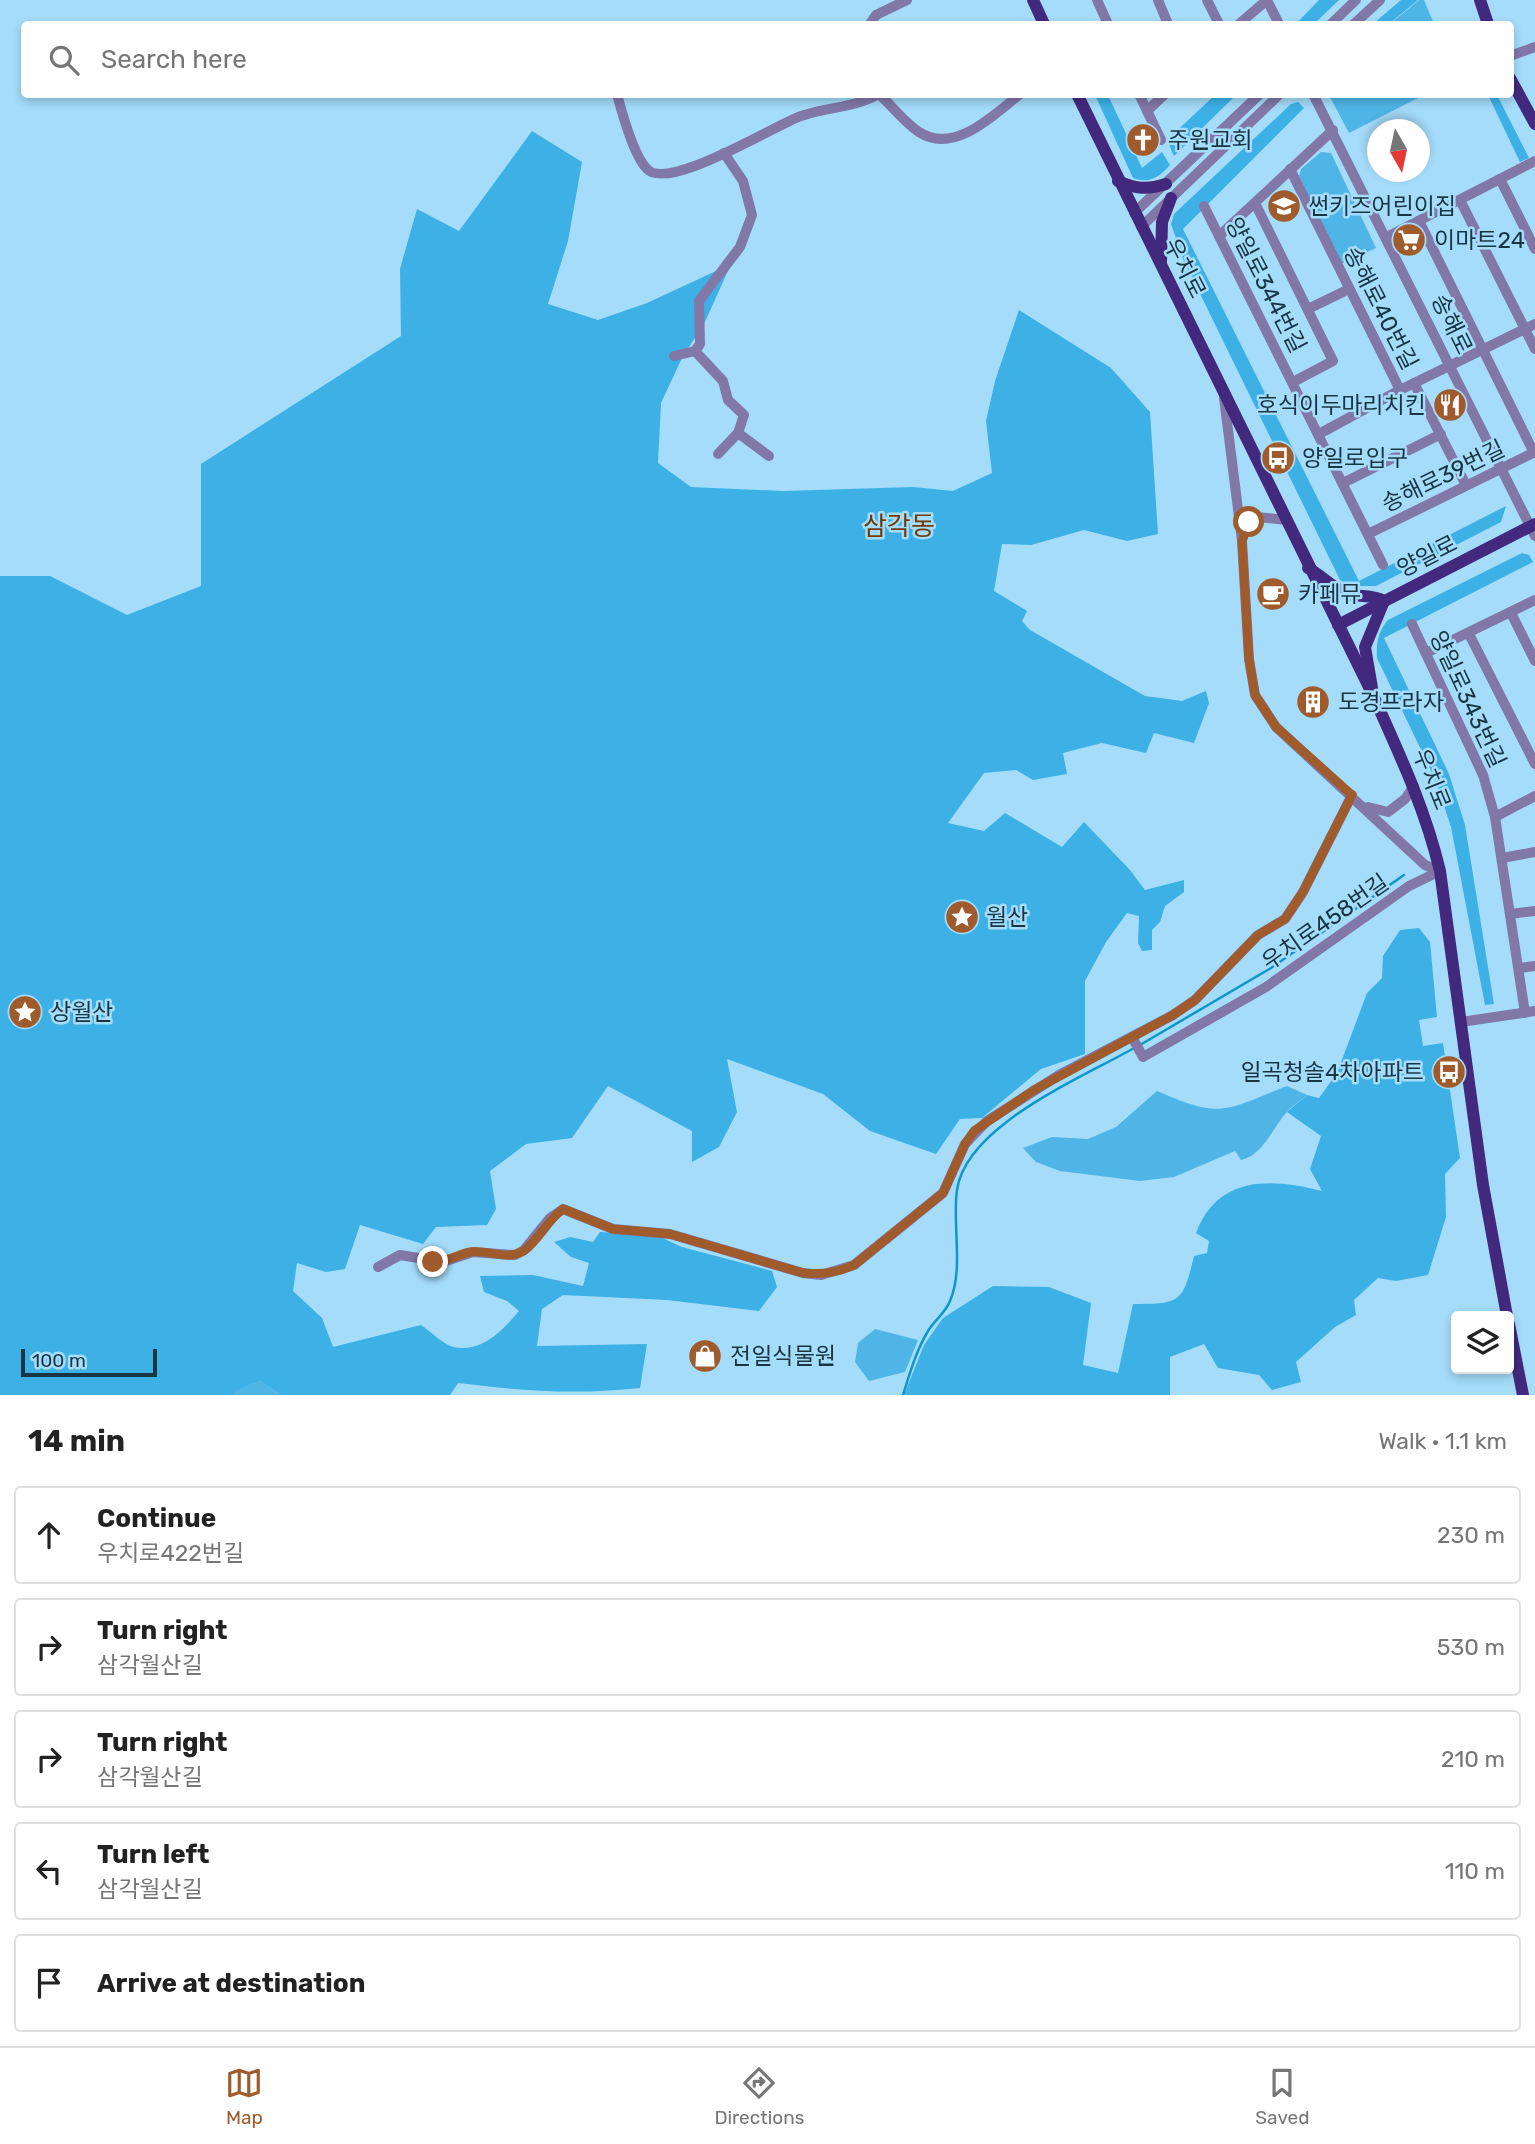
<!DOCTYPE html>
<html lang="en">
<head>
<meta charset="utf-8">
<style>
	:root { --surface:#fff; --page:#f2f2f2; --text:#222; --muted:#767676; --line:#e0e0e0; --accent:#9f5b2c }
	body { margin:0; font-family:Rubik,"Noto Sans KR",sans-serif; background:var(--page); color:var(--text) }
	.controls { position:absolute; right:21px; bottom:21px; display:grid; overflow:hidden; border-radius:7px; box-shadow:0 4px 10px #0003 }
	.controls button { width:63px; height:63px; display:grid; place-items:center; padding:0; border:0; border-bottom:2px solid var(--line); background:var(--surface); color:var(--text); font:35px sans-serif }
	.compass { position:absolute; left:1367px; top:119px; width:63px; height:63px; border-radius:50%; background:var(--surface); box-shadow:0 4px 10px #0003; rotate:171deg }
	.scale { position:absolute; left:21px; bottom:18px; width:136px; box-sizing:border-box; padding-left:7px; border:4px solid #173544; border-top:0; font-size:19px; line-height:24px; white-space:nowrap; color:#173544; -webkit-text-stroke:5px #a4dcfa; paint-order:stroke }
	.stop { position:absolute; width:21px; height:21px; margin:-16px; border:5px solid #9f5b2c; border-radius:50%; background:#fff }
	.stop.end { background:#9f5b2c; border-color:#fff; box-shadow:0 2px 7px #0008 }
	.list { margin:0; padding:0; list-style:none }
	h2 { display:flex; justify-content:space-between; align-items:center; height:91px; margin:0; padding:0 28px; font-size:30px }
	h2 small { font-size:23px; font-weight:400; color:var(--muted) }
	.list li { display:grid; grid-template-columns:46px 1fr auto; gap:21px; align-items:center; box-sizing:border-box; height:98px; margin:0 14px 14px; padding:0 14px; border:2px solid var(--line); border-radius:7px }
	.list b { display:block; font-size:26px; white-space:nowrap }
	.list p { margin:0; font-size:23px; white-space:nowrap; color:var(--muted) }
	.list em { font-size:23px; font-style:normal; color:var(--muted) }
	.icon { flex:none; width:38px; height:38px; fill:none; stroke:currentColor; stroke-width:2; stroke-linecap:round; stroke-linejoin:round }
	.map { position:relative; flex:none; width:1535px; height:1395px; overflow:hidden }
	.search { position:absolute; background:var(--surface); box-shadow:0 4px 10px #0003; left:21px; right:21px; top:21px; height:77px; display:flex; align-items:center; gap:18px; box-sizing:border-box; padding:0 24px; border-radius:7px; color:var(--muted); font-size:26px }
	.sheet { height:651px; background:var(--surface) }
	nav { display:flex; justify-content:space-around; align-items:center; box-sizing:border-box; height:98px; border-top:2px solid var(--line); background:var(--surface); font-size:19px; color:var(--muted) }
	nav a { display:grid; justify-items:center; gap:4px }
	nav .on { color:var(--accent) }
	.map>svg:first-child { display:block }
	.green { fill:#4fb5e6 }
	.forest { fill:#3db1e6 }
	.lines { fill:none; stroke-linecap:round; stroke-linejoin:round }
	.stream { stroke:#0f96ca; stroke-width:2.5 }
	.minor { stroke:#8178a8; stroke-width:10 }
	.major { stroke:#43297d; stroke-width:12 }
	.route { stroke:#9f5b2c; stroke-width:9 }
	.labels { text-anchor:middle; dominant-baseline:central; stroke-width:5; stroke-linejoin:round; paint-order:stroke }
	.poi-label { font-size:23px; fill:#173544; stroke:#a4dcfa; text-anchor:start }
	.street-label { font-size:23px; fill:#173544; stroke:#a4dcfa }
	.quarter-label { font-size:26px; fill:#733807; stroke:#a4dcfa }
</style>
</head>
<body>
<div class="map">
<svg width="1535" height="1395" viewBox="0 0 1535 1395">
	<rect width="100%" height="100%" fill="#a4dcfa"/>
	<g class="green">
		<path d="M1419 0H1424L1434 24H1390Z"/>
		<path d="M1329 95H1424L1349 133Z"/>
		<path d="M1321 152 1331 153 1376 248 1341 264 1299 176 1301 169Z"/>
		<path d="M1287 1086 1307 1095C1300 1101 1292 1106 1286 1113 1272 1129 1263 1155 1241 1160L1235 1151 1174 1177 1140 1181 1060 1171 1036 1162 1023 1148 1052 1137 1088 1139 1116 1127 1157 1091C1223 1120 1225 1110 1287 1086Z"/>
		<path d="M875 1329 918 1340 905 1372 869 1381 855 1362 858 1343Z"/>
		<path d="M260 1381 281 1395H234V1391Z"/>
	</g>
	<g class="forest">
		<path d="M1319 0H1339L1314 24H1296Z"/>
		<path d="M1401 0H1418L1389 24H1373Z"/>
		<path d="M1095 95H1108L1142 168 1162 152 1170 165C1159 177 1150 184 1133 178Z"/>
		<path d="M1215 95H1236L1174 156 1167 140Z"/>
		<path d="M1488 95H1497L1529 158 1520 162Z"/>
		<path d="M1298 102 1304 108 1183 229 1359 581 1506 506 1501 522 1376 586H1350L1340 580 1184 261 1171 224 1174 214 1291 104Z"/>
		<path d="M532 131 582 162 568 241 548 304 598 320 647 303 731 264 705 322 682 358 661 403 658 463 691 487 784 491 913 487 953 491 992 473 986 421 995 381 1019 310 1111 368 1150 412 1158 534 1127 541 1084 530 1031 545 1002 544 994 591 1027 611 1022 621 1030 630 1145 696 1182 701 1206 691 1209 703 1194 743 1154 733 1146 753 1102 743 1063 753 1067 774 1033 780 1016 770 984 773 948 823 984 831 1005 813 1062 847 1084 822 1130 870 1145 890 1184 880V892L1165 906 1160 922 1152 930V950L1142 951 1138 943 1139 916 1127 913 1106 942 1085 981V1054L1041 1069 982 1118 960 1119 936 1154 870 1131 823 1094 727 1059 737 1112 719 1147 692 1162V1131L608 1086 572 1138 526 1144 490 1171 496 1209 487 1225 436 1227 423 1244 360 1225 345 1269 326 1272 297 1263 293 1291 322 1318 333 1347 421 1325C430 1331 443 1344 453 1347 482 1353 502 1331 519 1311L507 1301 484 1292 480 1276 533 1275 583 1286 589 1263 571 1257 554 1242 570 1237 593 1242 600 1232 658 1236 682 1247 772 1271 777 1287 759 1311 667 1300 563 1295 542 1309 537 1346 647 1344 640 1388C574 1395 524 1391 458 1383L450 1395H281L260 1381 235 1391 234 1395H0V576H50L127 615 201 586V464L401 336 400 269 417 209 459 231Z"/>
		<path d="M1522 553 1529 555 1533 562 1384 638 1449 774 1465 825 1494 1004 1485 1005 1451 827 1435 779 1377 658C1376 643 1378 631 1388 620Z"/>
		<path d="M1419 928 1430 942 1437 1017 1419 1020 1423 1046 1443 1043 1460 1158 1445 1174 1446 1217 1428 1275 1396 1281 1378 1278 1354 1300 1356 1315 1335 1327 1296 1362 1301 1382 1272 1390 1259 1375 1218 1368 1204 1344 1170 1357V1395H904L924 1345 943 1318 993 1286 1049 1287 1091 1303 1083 1365 1118 1373 1133 1304C1181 1304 1183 1302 1194 1256L1207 1253 1209 1241 1196 1233C1218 1175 1271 1178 1322 1191L1310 1169 1321 1136 1287 1112 1307 1095 1319 1098 1337 1073 1367 993 1382 978 1383 956 1400 930Z"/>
	</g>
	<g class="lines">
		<g class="stream">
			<path d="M1140 1045 1271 968 1404 875"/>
			<path d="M903 1395C910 1373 916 1351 928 1331 934 1321 946 1312 950 1301 964 1269 952 1224 957 1190 966 1125 1082 1078 1134 1048"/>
		</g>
		<g class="minor">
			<path d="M1097 0 1108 24"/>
			<path d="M1158 0 1168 24"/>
			<path d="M1207 0 1219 24"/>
			<path d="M1267 0 1279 24"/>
			<path d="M870 24 876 15 907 0"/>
			<path d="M1239 24 1267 0"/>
			<path d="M1331 24 1356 0"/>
			<path d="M1354 24 1380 0"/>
			<path d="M1510 56 1535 47"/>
			<path d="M617 94C622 113 634 156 647 169 668 192 775 125 801 116 827 107 854 108 879 94"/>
			<path d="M879 94C892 106 905 123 919 132 954 155 994 115 1020 94"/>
			<path d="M1139 94 1161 140"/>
			<path d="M1313 94 1535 536"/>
			<path d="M1147 111 1165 94"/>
			<path d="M1290 169 1400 390"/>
			<path d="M1500 179 1535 249"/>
			<path d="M1460 200 1535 349"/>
			<path d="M1255 203 1333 361 1293 382"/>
			<path d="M1204 206 1383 565"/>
			<path d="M1134 213 1260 94"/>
			<path d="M1419 221 1534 453"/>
			<path d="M1141 227 1280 94"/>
			<path d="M1219 236 1333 130"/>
			<path d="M1387 237 1535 161"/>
			<path d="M1308 309 1349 289"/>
			<path d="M695 351 723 381 728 400 744 415 738 433 718 454"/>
			<path d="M674 356 695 351 700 344 699 301 740 247 752 215 743 181 724 153"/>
			<path d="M1414 383 1466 485"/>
			<path d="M1224 398 1242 541 1249 659 1255 695 1276 727 1425 865 1440 871"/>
			<path d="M738 433 769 456"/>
			<path d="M1319 434 1400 390 1535 324"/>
			<path d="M1343 483 1441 434"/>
			<path d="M1368 534 1535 452"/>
			<path d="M1243 537 1249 522 1257 517 1287 520"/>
			<path d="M1511 613 1535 661"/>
			<path d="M1412 624 1483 775 1495 817 1525 1013"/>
			<path d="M1469 634 1535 764"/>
			<path d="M1426 653 1535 600"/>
			<path d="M1368 807 1388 812 1405 799 1414 786"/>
			<path d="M1495 817 1535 796"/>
			<path d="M1502 858 1535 852"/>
			<path d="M1510 914 1535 911"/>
			<path d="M1519 968 1535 966"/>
			<path d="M1461 1022 1535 1011"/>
			<path d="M1132 1037 1143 1057 1266 987 1409 886 1440 871"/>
			<path d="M378 1267 400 1255 443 1262 473 1252 515 1255 524 1250 550 1218 563 1209 613 1229 670 1234 803 1273 821 1275 854 1265 943 1193 965 1144 987 1121 1059 1075 1173 1015 1195 1000 1258 935 1285 919 1303 892 1352 795"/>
		</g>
		<g class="major">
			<path d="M1033 0 1044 24"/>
			<path d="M1480 0 1488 24"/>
			<path d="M1510 78 1535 124"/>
			<path d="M1077 94 1373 695C1399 753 1425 808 1440 871L1483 1185 1507 1316"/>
			<path d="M1118 181C1136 189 1147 190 1166 184"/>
			<path d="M1161 262 1162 222 1171 198"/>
			<path d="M1308 568C1321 575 1333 588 1346 593 1359 598 1371 594 1384 601"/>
			<path d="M1338 625 1535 524"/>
			<path d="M1372 688 1365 647 1384 601"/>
			<path d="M1509 1324 1523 1395"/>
		</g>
	</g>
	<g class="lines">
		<path class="route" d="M433 1262C448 1262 456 1255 470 1252 488 1249 508 1262 525 1250 540 1238 547 1221 563 1209L613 1229 670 1234 803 1273C822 1275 837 1273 854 1265L943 1193 965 1144 974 1131 1034 1090 1173 1015 1195 1000 1258 935 1285 919 1303 892 1352 795 1276 727 1255 695 1249 659 1242 541 1249 522"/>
	</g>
	<defs>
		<g id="church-disc" transform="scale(1.75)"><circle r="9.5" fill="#9f5b2c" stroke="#a4dcfa"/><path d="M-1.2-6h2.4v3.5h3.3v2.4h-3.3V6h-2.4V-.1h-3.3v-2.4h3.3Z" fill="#fff"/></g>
		<g id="school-disc" transform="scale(1.75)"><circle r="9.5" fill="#9f5b2c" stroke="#a4dcfa"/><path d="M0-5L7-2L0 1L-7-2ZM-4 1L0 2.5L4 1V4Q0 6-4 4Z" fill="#fff"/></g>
		<g id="supermarket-disc" transform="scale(1.75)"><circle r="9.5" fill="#9f5b2c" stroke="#a4dcfa"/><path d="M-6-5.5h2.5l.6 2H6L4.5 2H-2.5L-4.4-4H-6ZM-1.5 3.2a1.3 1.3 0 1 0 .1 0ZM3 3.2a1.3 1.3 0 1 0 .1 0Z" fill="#fff"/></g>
		<g id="restaurant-disc" transform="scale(1.75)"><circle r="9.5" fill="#9f5b2c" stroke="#a4dcfa"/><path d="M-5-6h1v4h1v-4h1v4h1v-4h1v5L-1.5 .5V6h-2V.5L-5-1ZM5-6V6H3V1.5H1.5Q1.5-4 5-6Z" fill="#fff"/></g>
		<g id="bus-disc" transform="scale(1.75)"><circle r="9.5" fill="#9f5b2c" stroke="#a4dcfa"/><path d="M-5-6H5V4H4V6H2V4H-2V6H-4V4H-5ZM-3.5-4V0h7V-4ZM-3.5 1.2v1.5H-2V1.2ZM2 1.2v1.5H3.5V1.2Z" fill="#fff"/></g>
		<g id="cafe-disc" transform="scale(1.75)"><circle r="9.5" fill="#9f5b2c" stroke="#a4dcfa"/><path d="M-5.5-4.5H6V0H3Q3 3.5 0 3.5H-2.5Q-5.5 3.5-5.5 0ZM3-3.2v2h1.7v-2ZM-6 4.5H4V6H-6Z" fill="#fff"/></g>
		<g id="building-disc" transform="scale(1.75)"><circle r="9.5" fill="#9f5b2c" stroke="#a4dcfa"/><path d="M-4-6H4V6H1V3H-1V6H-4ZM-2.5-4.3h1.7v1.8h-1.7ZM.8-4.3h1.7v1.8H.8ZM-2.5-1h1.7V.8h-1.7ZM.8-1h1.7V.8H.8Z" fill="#fff"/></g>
		<g id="sight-disc" transform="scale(1.75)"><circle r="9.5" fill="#9f5b2c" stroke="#a4dcfa"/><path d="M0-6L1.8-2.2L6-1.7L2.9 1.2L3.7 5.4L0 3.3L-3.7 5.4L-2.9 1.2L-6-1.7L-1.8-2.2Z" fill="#fff"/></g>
		<g id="shop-disc" transform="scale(1.75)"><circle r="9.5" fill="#9f5b2c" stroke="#a4dcfa"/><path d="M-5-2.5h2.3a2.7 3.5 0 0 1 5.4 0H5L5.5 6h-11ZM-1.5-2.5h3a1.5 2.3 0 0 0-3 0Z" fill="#fff"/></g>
	</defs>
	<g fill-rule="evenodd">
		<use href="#church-disc" x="1143" y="140"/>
		<use href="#school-disc" x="1284" y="206"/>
		<use href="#supermarket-disc" x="1409" y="240"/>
		<use href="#restaurant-disc" x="1450" y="405"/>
		<use href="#bus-disc" x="1278" y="458"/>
		<use href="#cafe-disc" x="1273" y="594"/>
		<use href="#building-disc" x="1313" y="702"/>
		<use href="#sight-disc" x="962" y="917"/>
		<use href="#sight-disc" x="25" y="1012"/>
		<use href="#bus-disc" x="1449" y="1072"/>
		<use href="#shop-disc" x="705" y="1356"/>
	</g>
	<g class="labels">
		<g class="poi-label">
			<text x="1168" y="140">주원교회</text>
			<text x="1308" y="206">썬키즈어린이집</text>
			<text x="1434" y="240">이마트24</text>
			<text x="1426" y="405" text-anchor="end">호식이두마리치킨</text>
			<text x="1302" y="458">양일로입구</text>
			<text x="1298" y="594">카페뮤</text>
			<text x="1338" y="702">도경프라자</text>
			<text x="986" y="917">월산</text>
			<text x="50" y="1012">상월산</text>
			<text x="1424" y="1072" text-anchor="end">일곡청솔4차아파트</text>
			<text x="730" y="1356">전일식물원</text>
		</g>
		<g class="street-label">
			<text transform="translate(1185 268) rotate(63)">우치로</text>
			<text transform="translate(1266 285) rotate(63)">양일로344번길</text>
			<text transform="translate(1381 308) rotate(63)">송해로40번길</text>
			<text transform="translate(1452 324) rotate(64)">송해로</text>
			<text transform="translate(1443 476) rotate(-26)">송해로39번길</text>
			<text transform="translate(1427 556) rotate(-27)">양일로</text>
			<text transform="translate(1468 699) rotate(65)">양일로343번길</text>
			<text transform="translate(1432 779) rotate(68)">우치로</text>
			<text transform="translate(1325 922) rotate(-35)">우치로458번길</text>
		</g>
		<g class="quarter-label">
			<text x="899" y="526">삼각동</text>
		</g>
	</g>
</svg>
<div class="controls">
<button><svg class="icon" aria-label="layers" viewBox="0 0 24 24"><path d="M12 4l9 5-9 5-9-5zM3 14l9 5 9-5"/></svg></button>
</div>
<svg class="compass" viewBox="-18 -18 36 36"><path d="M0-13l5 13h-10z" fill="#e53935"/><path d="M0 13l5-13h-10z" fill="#767676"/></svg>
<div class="scale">100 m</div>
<div class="stop" style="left:1249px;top:522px"></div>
<div class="stop end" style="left:433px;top:1262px"></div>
<div class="search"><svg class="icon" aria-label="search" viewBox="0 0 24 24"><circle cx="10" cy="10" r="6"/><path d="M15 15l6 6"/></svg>Search here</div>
</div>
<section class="sheet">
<h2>14 min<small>Walk · 1.1 km</small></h2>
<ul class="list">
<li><svg class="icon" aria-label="ahead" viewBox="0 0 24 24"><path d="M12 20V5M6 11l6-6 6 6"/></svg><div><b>Continue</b><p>우치로422번길</p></div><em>230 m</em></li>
<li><svg class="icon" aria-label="right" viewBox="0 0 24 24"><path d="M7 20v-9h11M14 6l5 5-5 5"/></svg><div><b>Turn right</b><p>삼각월산길</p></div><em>530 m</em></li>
<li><svg class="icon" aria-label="right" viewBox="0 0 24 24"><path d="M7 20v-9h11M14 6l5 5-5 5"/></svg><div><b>Turn right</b><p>삼각월산길</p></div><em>210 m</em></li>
<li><svg class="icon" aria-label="left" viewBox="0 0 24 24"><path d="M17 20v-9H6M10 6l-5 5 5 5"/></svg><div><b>Turn left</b><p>삼각월산길</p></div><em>110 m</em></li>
<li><svg class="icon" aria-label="arrive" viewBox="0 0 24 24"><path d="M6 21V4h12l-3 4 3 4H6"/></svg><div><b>Arrive at destination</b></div></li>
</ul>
</section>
<nav>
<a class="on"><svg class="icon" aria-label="map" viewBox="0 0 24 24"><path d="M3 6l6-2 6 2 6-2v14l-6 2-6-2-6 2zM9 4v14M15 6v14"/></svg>Map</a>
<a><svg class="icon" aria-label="directions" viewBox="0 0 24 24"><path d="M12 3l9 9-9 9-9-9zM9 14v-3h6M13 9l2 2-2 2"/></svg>Directions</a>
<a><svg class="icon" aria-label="saved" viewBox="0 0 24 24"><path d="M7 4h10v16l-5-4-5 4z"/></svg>Saved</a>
</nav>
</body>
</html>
